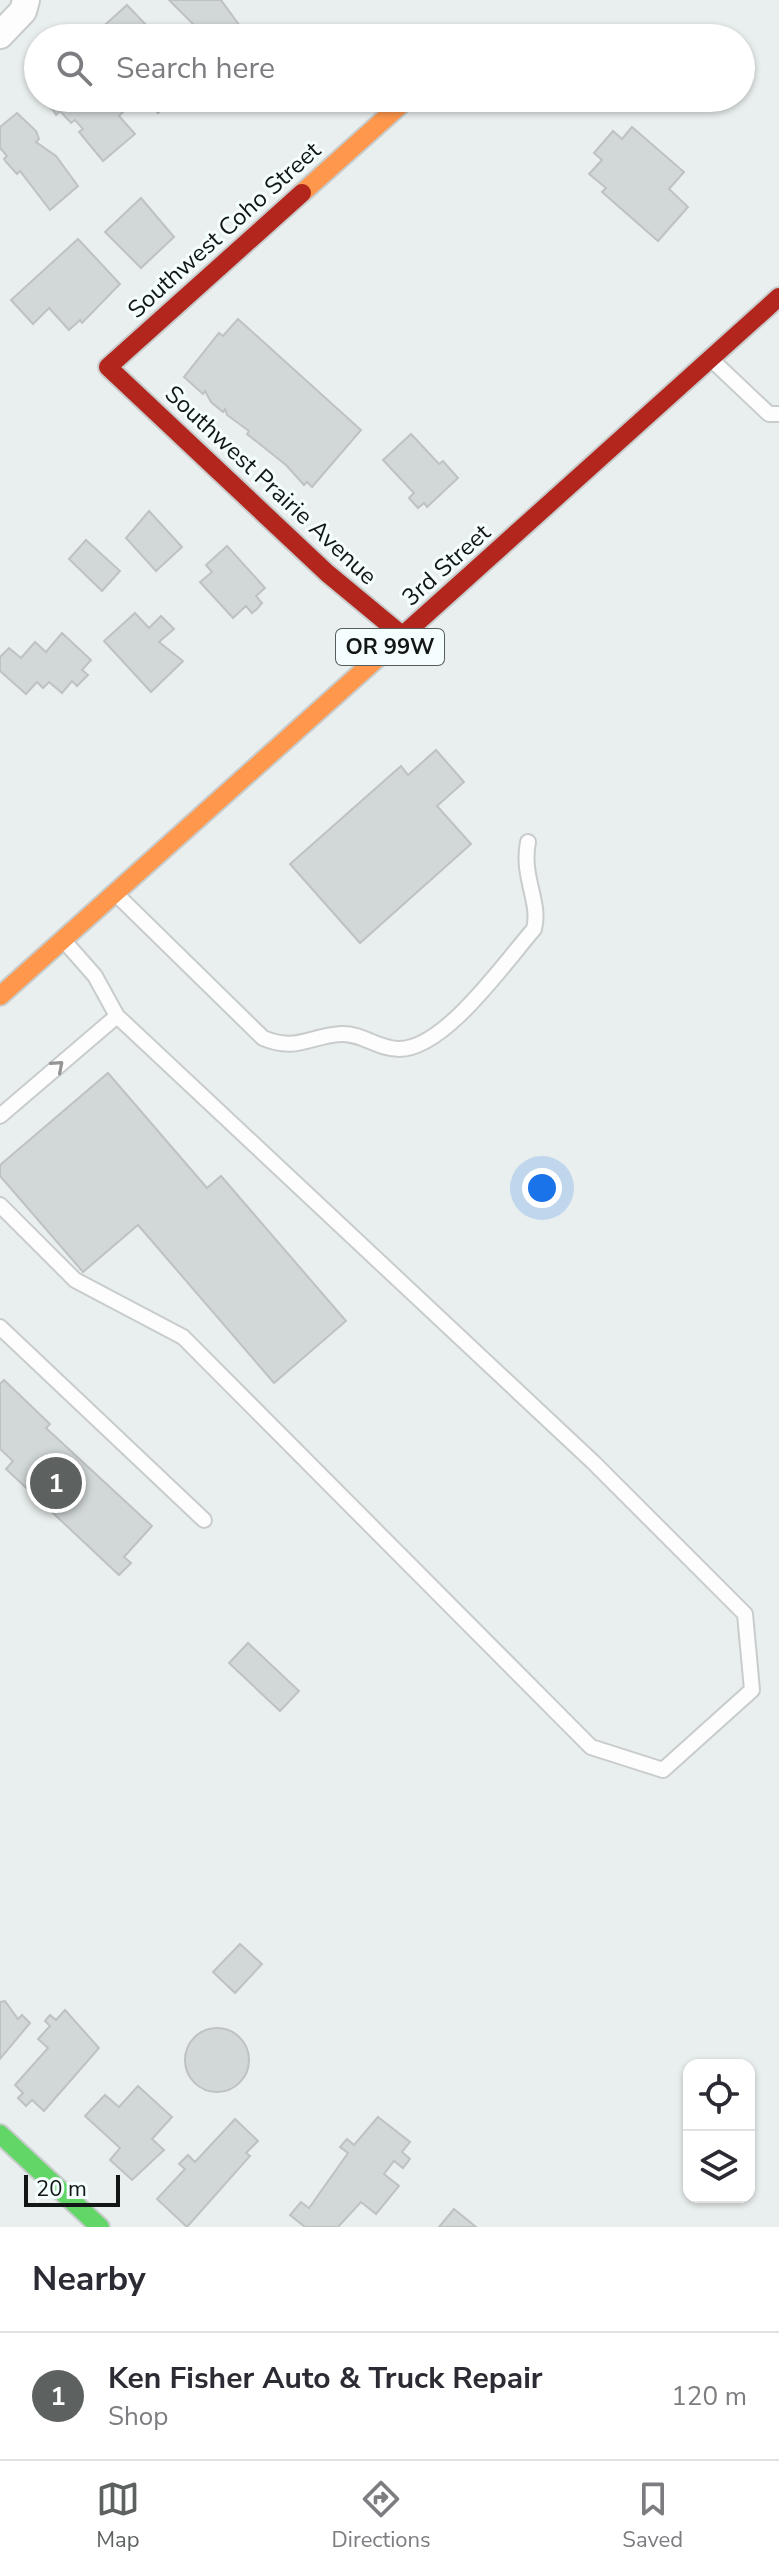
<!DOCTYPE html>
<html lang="en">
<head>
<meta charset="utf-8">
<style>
	:root { --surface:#fff; --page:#f2f2f3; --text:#2b2b33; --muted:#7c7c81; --line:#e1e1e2; --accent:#5d6261 }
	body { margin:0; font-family:"Nunito Sans",sans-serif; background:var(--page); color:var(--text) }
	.controls { position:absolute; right:24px; bottom:24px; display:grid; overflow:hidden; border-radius:16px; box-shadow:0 2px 6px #0004 }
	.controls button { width:72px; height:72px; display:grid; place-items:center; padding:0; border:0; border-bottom:2px solid var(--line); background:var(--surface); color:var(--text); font:40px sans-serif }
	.scale { position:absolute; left:24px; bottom:20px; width:96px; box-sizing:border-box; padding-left:8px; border:4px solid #121615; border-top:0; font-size:22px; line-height:28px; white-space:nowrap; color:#121615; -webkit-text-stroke:6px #f5fefe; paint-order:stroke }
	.you { position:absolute; left:542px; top:1188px; width:28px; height:28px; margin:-20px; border:6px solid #fff; border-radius:50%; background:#1a73e8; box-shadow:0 0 0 12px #1a73e833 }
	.badge { display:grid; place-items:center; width:52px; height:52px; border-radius:50%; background:var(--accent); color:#fff; font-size:26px; font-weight:700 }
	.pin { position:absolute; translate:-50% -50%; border:4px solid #fff; box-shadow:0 2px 8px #0006 }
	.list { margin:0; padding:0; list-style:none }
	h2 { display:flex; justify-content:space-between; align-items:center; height:104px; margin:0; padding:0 32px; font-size:34px }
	h2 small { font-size:26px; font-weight:400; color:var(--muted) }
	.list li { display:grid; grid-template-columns:52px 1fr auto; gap:24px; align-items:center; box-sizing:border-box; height:128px; padding:0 32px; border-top:2px solid var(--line) }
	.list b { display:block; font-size:30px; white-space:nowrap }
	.list p { margin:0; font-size:26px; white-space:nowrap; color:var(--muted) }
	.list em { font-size:26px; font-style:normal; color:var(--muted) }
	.icon { flex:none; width:44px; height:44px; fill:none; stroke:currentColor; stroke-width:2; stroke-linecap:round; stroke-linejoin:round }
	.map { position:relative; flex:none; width:779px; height:2227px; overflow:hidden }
	.search { position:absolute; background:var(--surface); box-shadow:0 2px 6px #0004; left:24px; right:24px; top:24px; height:88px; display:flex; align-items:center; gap:20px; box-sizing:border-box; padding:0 28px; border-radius:44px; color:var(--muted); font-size:30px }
	.sheet { height:232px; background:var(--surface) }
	nav { display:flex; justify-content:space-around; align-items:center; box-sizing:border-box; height:112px; border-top:2px solid var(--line); background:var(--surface); font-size:22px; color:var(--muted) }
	nav a { display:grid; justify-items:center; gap:4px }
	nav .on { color:var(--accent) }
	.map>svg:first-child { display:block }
	.building { fill:#d2d7d7; stroke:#bec2c3; stroke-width:2 }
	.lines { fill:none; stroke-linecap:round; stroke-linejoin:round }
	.lane-casing { stroke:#c8cccc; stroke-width:18 }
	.street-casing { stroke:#c8cccc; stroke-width:30 }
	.fast-casing { stroke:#c8cccc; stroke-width:22 }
	.slow-casing { stroke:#c8cccc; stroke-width:22 }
	.jam-casing { stroke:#c8cccc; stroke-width:22 }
	.lane { stroke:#fcfdfc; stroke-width:14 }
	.street { stroke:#fcfdfc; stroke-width:26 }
	.fast { stroke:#63d668; stroke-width:18 }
	.slow { stroke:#ff974d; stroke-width:18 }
	.jam { stroke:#b3261e; stroke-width:18 }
	.oneway { stroke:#939594 }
	.labels { text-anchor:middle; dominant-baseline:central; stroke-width:6; stroke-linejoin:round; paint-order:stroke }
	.shield { fill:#f5fefe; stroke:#565c5b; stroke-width:2 }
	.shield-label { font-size:22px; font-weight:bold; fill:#121615 }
	.street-label { font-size:24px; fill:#121615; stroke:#f5fefe }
</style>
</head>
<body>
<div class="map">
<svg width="779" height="2227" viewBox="0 0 779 2227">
	<rect width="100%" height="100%" fill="#e9efee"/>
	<g class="building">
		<path d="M169 0H221L245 33 239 38H200L197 28Z"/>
		<path d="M127 5 147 26 142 30 149 38H102L97 32Z"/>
		<path d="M50 98H113L124 111 119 116 135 134 103 161 79 132 83 129 75 120 71 123 60 111 56 115 53 110 49 107 54 103Z"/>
		<path d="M145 98H176L158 113Z"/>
		<path d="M17 113 36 131 39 139 36 142 56 156 78 186 50 210 20 171 17 174 6 162 4 159 7 156 0 148V127Z"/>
		<path d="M632 127 684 172 669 189 688 207 658 241 602 192 606 188 589 174 602 160 594 153 613 131 622 139Z"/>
		<path d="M141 198 174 237 141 268 105 232Z"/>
		<path d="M78 239 120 284 82 323 80 320 69 330 49 308 33 324 11 300Z"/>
		<path d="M238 319 361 430 312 487 307 482 304 485 286 465 247 434 249 431 227 415 225 409 223 412 211 402 205 391 203 394 184 377 219 333 223 336Z"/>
		<path d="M411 434 439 464 443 461 458 478 427 507 424 503 418 508 409 498 414 493 383 460Z"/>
		<path d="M149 511 182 547 156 571 126 538Z"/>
		<path d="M86 540 120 571 102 591 69 559Z"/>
		<path d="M227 546 265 588 256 596 262 603 257 609 252 613 246 606 233 618 200 582 212 572 206 565Z"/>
		<path d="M135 613 149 628 161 616 174 629 159 642 183 661 151 692 104 641Z"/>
		<path d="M62 633 91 660 82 670 88 675 77 686 72 681 62 693 49 682 43 688 37 682 26 694 0 671V657L9 648 21 658 35 642 46 652Z"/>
		<path d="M436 750 464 782 437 806 471 844 360 943 290 864 401 766 408 775Z"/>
		<path d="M108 1073 207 1188 221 1176 346 1321 274 1383 138 1225 83 1272 0 1176V1165Z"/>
		<path d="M4 1380 50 1424 46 1428 152 1526 124 1557 131 1563 119 1575 6 1469 13 1461 0 1449V1384Z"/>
		<path d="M248 1643 299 1691 280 1711 229 1663Z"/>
		<path d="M240 1944 262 1964 235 1993 213 1972Z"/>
		<path d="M5 2001 18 2019 22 2015 30 2023 0 2059V2002Z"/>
		<path d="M65 2010 99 2048 44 2111 32 2100 26 2106 18 2098 23 2093 15 2085 48 2048 38 2039 50 2026 45 2021 50 2015 56 2020Z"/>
		<circle cx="217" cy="2060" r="32"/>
		<path d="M138 2086 172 2117 152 2139 164 2150 132 2180 110 2160 120 2148 85 2116 105 2095 119 2107Z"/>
		<path d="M378 2117 410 2142 402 2152 410 2159 403 2168 394 2161 384 2174 399 2186 376 2214 361 2202 338 2227H305L290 2215 301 2202 309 2208 348 2153 340 2147 347 2139 354 2145Z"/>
		<path d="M235 2119 258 2141 246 2153 250 2156 187 2227 157 2199 185 2169 179 2164 188 2155 195 2162Z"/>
		<path d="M454 2209 476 2227H439Z"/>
	</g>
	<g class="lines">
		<g class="lane-casing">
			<g id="lane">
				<path d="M714 362 769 414H779"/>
				<path d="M118 896 263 1038C296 1052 309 1036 341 1034 362 1033 378 1049 399 1049 445 1049 505 962 534 929 541 902 521 877 528 842"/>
				<path d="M0 1116 117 1016"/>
				<path d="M0 1205 75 1280 183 1337 591 1747 663 1770 752 1690 745 1614 593 1462 117 1016 95 976 66 943"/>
				<path d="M0 1327 204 1520"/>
			</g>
		</g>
		<g class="street-casing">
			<path id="street" d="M0 35 23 11 26 0"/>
		</g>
		<g class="fast-casing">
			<path id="fast" d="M0 2134 100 2227"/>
		</g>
		<g class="slow-casing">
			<g id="slow">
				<path d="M302 193 408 98"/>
				<path d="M0 996 392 645"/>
			</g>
		</g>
		<g class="jam-casing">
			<g id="jam">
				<path d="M302 193 108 367 327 573 403 636"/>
				<path d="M392 645 779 297"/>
			</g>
		</g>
		<use href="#lane" class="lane"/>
		<use href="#street" class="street"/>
		<use href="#fast" class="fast"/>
		<use href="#slow" class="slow"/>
		<use href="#jam" class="jam"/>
	</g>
	<defs><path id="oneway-chevron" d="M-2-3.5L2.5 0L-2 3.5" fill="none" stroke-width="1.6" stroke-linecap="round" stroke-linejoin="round" transform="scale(2)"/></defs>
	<use class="oneway" href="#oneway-chevron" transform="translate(58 1066) rotate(-41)"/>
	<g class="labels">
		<rect class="shield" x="336" y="629" width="108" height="36" rx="6"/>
		<g class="shield-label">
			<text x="390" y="647">OR 99W</text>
		</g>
		<g class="street-label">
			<text transform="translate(224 230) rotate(-42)">Southwest Coho Street</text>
			<text transform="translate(271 485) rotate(43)">Southwest Prairie Avenue</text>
			<text transform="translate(446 565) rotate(-42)">3rd Street</text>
		</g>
	</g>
</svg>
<div class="controls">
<button><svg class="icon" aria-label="locate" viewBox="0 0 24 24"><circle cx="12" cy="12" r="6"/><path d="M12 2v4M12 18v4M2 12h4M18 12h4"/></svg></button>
<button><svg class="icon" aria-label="layers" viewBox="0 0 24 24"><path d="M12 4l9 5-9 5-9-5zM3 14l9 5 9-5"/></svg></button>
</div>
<div class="scale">20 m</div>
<div class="you"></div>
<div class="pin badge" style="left:56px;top:1483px">1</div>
<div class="search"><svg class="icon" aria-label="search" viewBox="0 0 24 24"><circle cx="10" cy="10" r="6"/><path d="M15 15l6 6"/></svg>Search here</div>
</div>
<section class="sheet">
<h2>Nearby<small></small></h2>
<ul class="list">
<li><span class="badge">1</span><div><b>Ken Fisher Auto &amp; Truck Repair</b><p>Shop</p></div><em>120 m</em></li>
</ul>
</section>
<nav>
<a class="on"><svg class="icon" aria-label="map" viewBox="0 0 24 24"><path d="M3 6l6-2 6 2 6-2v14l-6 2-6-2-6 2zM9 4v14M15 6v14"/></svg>Map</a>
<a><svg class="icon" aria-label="directions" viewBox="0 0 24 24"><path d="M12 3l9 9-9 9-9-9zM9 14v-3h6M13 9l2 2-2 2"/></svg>Directions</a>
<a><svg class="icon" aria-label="saved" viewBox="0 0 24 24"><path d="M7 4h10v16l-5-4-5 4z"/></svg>Saved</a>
</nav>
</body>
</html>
